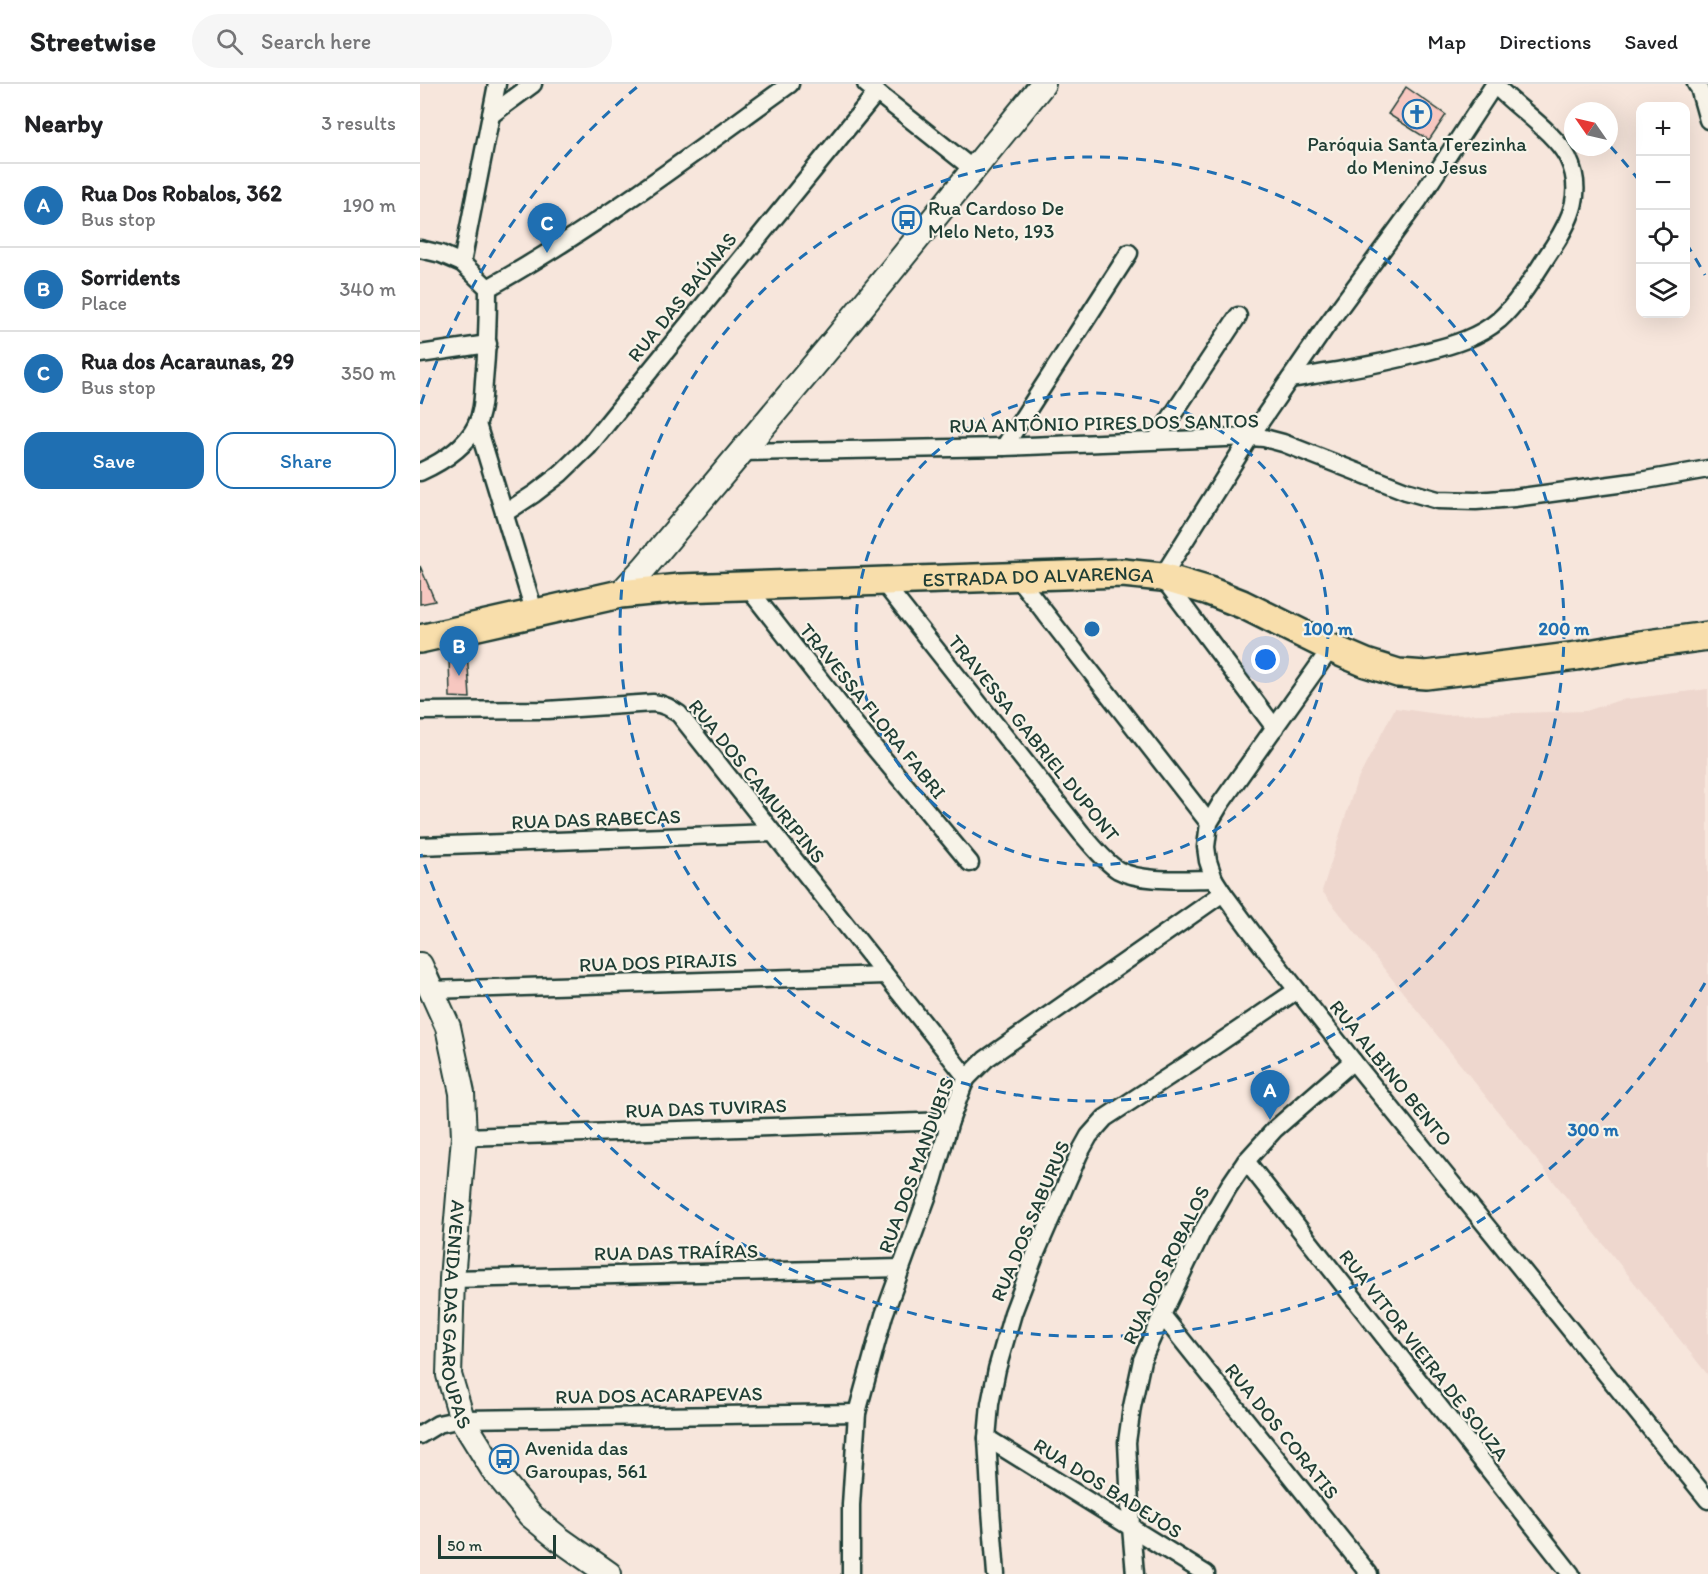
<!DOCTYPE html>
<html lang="en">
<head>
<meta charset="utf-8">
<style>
	:root { --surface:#fff; --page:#f6f6f6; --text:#202124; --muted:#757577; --line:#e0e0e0; --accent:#1f6fb2 }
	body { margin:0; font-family:Itim,sans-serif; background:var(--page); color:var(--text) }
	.controls { position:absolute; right:18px; top:18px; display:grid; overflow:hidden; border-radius:12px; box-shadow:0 6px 24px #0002 }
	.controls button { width:54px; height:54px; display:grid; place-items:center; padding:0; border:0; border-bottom:2px solid var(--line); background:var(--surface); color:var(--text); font:30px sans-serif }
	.compass { position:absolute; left:1144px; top:18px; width:54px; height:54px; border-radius:50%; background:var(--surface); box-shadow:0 6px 24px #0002; rotate:304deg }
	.scale { position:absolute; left:18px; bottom:15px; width:118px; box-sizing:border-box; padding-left:6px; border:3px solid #1f3d34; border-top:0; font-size:16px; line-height:21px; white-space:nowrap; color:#1f3d34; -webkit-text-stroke:4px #f7f3e8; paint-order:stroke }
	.you { position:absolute; left:846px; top:576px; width:21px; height:21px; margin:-15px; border:4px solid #fff; border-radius:50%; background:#1a73e8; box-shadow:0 0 0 9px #1a73e833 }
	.badge { display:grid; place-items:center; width:39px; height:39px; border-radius:50%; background:var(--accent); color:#fff; font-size:20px; font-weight:700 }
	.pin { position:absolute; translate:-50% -50px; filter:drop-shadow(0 2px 3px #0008) }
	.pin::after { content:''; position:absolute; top:32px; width:21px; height:18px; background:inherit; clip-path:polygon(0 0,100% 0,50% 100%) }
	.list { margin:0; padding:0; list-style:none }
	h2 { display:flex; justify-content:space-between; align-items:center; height:78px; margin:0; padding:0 24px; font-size:26px }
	h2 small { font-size:20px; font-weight:400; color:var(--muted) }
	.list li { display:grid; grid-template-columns:39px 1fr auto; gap:18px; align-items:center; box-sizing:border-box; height:84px; padding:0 24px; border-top:2px solid var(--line) }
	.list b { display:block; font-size:22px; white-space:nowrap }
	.list p { margin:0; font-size:20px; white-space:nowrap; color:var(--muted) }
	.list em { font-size:20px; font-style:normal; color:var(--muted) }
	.actions { display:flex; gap:12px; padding:18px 24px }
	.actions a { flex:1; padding:14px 0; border:2px solid var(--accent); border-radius:18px; text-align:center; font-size:21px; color:var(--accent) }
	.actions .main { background:var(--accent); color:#fff }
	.icon { flex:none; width:33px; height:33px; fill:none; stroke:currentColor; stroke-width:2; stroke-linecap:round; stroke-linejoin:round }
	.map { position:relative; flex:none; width:1288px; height:1490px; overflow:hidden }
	header { display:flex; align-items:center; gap:36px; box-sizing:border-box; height:84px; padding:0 30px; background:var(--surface); border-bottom:2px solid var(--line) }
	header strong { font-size:28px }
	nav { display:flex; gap:33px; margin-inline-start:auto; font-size:21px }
	.search { width:420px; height:54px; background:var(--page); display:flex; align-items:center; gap:15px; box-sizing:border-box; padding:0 21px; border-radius:33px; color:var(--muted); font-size:22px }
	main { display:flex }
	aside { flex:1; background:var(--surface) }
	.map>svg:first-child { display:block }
	.built { fill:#eed7ce }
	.building { fill:#f7c7c0; stroke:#1f3d34; stroke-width:1.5 }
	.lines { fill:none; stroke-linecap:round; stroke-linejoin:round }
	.street-casing { stroke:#1f3d34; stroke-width:21 }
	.secondary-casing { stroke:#1f3d34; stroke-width:28 }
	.primary-casing { stroke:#1f3d34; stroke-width:32 }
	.street { stroke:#f7f3e8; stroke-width:16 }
	.secondary { stroke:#f7f3e8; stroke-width:24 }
	.primary { stroke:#f8deab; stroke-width:27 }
	.ring { fill:none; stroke:#1f6fb2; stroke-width:3; stroke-dasharray:10 8 }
	.labels { text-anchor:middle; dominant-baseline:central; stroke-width:4.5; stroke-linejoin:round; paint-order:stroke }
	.poi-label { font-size:20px; fill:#1f3d34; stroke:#f7f3e8; text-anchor:start }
	.street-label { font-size:20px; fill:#1f3d34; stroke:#f7f3e8 }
	.centre { fill:#1f6fb2; stroke:#f7f3e8; stroke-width:3 }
	.ring-label { font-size:18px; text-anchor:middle; font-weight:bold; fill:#1f6fb2; stroke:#f7f3e8; stroke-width:4.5; stroke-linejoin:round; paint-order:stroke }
</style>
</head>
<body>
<header>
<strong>Streetwise</strong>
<div class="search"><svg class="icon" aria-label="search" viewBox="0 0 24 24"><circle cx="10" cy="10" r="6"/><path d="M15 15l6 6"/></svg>Search here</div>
<nav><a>Map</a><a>Directions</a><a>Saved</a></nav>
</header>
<main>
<aside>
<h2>Nearby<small>3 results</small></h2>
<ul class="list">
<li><span class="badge">A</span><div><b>Rua Dos Robalos, 362</b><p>Bus stop</p></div><em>190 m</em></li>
<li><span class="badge">B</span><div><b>Sorridents</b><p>Place</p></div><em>340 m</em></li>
<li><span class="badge">C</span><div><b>Rua dos Acaraunas, 29</b><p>Bus stop</p></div><em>350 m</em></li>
</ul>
<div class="actions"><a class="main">Save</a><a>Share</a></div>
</aside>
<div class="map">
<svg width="1288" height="1490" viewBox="0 0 1288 1490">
	<rect width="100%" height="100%" fill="#f7e6dc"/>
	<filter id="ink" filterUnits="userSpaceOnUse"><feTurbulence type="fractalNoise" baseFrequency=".0167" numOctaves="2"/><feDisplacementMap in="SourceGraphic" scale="12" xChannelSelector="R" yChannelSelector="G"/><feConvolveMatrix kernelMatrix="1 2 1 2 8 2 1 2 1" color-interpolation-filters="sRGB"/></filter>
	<g filter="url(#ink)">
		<path class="built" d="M1288 605V1291L902 807 936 699 975 624 1025 631 1166 627 1200 616Z"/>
		<g class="building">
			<path d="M986 3 1026 31 1009 56 968 30Z"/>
			<path d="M0 482 15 517 0 520Z"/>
			<path d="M47 567 50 614 30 613 29 572Z"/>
		</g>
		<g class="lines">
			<g class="street-casing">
				<g id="street">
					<path d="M446 0 554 86"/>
					<path d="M1276 0 1279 4 1288 36"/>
					<path d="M71 31 113 0"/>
					<path d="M0 165 21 170 42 179 68 204C68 235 67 266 64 297 63 312 63 328 56 342 45 364 22 378 0 388"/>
					<path d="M42 179 77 0"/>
					<path d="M68 204C174 145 271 71 370 0"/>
					<path d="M0 270 68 260"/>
					<path d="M870 295C916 287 963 280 1008 267 1033 261 1059 253 1079 236 1101 216 1116 188 1133 163 1152 134 1164 107 1148 74 1134 47 1095 23 1074 0"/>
					<path d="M57 340 115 530"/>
					<path d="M736 356 818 232"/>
					<path d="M584 363 709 169"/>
					<path d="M321 368 584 363 830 353 844 354 863 359 986 407 1018 416 1056 417 1094 414 1220 397 1288 385"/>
					<path d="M85 429 114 410 140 390 168 363 457 8"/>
					<path d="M597 493 789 739"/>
					<path d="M462 497 662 750C673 762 684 777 698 786 722 799 767 795 794 795"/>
					<path d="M325 500 438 644 550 779"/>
					<path d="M911 564 801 719 789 739 786 763 788 777 794 795 803 809 834 851 933 977 1288 1416"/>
					<path d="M0 627 127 626 233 619C244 620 250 624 259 630L547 994"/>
					<path d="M855 644 742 493 830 353 907 241 998 117 1074 1"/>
					<path d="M0 762 353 749"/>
					<path d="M11 906 465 891"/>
					<path d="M44 1053 530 1037"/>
					<path d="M826 1077 1151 1490"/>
					<path d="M32 1195 481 1184"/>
					<path d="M742 1231 949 1490"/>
					<path d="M0 1351 18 1340 42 1335 437 1329"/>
					<path d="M567 1354 786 1490"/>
					<path d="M431 1490V1421L437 1329 464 1231 513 1097 530 1037 543 1002 547 994 566 975 803 809"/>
					<path d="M576 1490 571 1426 567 1354 570 1320 577 1285 593 1229 615 1171 659 1070 669 1052 685 1034 774 976 877 906"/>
					<path d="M715 1490 711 1443 707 1358 712 1323 722 1276 742 1231 781 1150 809 1102 826 1077 855 1045 933 977"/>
				</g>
			</g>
			<g class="secondary-casing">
				<g id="secondary">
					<path d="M200 510 225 483 411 261 623 0"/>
					<path id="s1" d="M0 881 28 943 42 1009 44 1053 32 1195 29 1291 42 1335 73 1385 110 1431 138 1454 189 1490"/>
				</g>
			</g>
			<g class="primary-casing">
				<g id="primary">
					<path id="s2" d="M0 555 200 510 260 504 703 489 742 493 789 507 822 520 911 564 946 579 978 589 1006 591 1157 572 1221 561 1288 552"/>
				</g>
			</g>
			<use href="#street" class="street"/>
			<use href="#secondary" class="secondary"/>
			<use href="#primary" class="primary"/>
		</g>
	</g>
	<g class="ring">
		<circle cx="672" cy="545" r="236"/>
		<circle cx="672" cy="545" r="472"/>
		<path d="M1285 899A708 708 0 0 1 1 770M1 320A708 708 0 0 1 217 3M1190 62A708 708 0 0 1 1218 95M1266 159A708 708 0 0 1 1285 191"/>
	</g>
	<defs>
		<g id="church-ring" transform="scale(1.5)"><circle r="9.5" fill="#f7f3e8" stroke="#1f6fb2" stroke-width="1.5"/><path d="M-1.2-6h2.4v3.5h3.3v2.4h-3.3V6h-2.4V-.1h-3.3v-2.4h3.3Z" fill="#1f6fb2"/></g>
		<g id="bus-ring" transform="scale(1.5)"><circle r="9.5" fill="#f7f3e8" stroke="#1f6fb2" stroke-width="1.5"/><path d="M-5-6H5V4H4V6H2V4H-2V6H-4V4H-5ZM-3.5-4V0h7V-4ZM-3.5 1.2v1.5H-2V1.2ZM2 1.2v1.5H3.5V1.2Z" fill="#1f6fb2"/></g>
	</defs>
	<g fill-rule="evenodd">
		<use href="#church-ring" x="997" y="30"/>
		<use href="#bus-ring" x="487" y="136"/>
		<use href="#bus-ring" x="84" y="1375"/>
	</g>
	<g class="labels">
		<g class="poi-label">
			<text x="997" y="60" text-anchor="middle">Paróquia Santa Terezinha<tspan x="997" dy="23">do Menino Jesus</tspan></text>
			<text x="508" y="124">Rua Cardoso De<tspan x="508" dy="23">Melo Neto, 193</tspan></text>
			<text x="105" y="1364">Avenida das<tspan x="105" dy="23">Garoupas, 561</tspan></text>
		</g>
		<g class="street-label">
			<text transform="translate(262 213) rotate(-51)">RUA DAS BAÚNAS</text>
			<text transform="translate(684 339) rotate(-1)">RUA ANTÔNIO PIRES DOS SANTOS</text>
			<text stroke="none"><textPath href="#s2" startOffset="624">ESTRADA DO ALVARENGA</textPath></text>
			<text transform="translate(453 627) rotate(51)">TRAVESSA FLORA FABRI</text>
			<text transform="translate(614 654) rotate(51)">TRAVESSA GABRIEL DUPONT</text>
			<text transform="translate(337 697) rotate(51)">RUA DOS CAMURIPINS</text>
			<text transform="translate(176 735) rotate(-2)">RUA DAS RABECAS</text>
			<text transform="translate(238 878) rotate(-2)">RUA DOS PIRAJIS</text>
			<text transform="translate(971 989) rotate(51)">RUA ALBINO BENTO</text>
			<text transform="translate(286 1024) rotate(-2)">RUA DAS TUVIRAS</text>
			<text transform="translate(496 1081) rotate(-70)">RUA DOS MANDUBIS</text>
			<text transform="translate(610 1137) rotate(-67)">RUA DOS SABURUS</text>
			<text transform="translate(256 1168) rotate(-1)">RUA DAS TRAÍRAS</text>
			<text transform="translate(746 1181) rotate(-64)">RUA DOS ROBALOS</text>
			<text stroke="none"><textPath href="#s1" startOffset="358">AVENIDA DAS GAROUPAS</textPath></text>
			<text transform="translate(1004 1271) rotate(52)">RUA VITOR VIEIRA DE SOUZA</text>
			<text transform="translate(239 1311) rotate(-1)">RUA DOS ACARAPEVAS</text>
			<text transform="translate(862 1347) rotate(51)">RUA DOS CORATIS</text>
			<text transform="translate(688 1404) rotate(32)">RUA DOS BADEJOS</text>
		</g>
	</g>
	<circle cx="672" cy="545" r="9" class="centre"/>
	<g class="ring-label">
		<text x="908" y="551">100 m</text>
		<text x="1144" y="551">200 m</text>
		<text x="1173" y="1052">300 m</text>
	</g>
</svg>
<div class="controls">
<button>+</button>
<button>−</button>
<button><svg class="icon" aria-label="locate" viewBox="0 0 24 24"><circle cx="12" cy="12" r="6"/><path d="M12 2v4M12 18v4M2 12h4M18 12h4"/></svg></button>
<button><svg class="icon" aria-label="layers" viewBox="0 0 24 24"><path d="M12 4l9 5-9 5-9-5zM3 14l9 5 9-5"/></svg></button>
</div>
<svg class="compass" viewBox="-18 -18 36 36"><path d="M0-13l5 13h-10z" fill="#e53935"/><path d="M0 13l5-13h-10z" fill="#757577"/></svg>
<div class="scale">50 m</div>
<div class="you"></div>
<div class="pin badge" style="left:850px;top:1036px">A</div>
<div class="pin badge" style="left:39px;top:592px">B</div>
<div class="pin badge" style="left:127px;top:169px">C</div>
</div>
</main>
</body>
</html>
